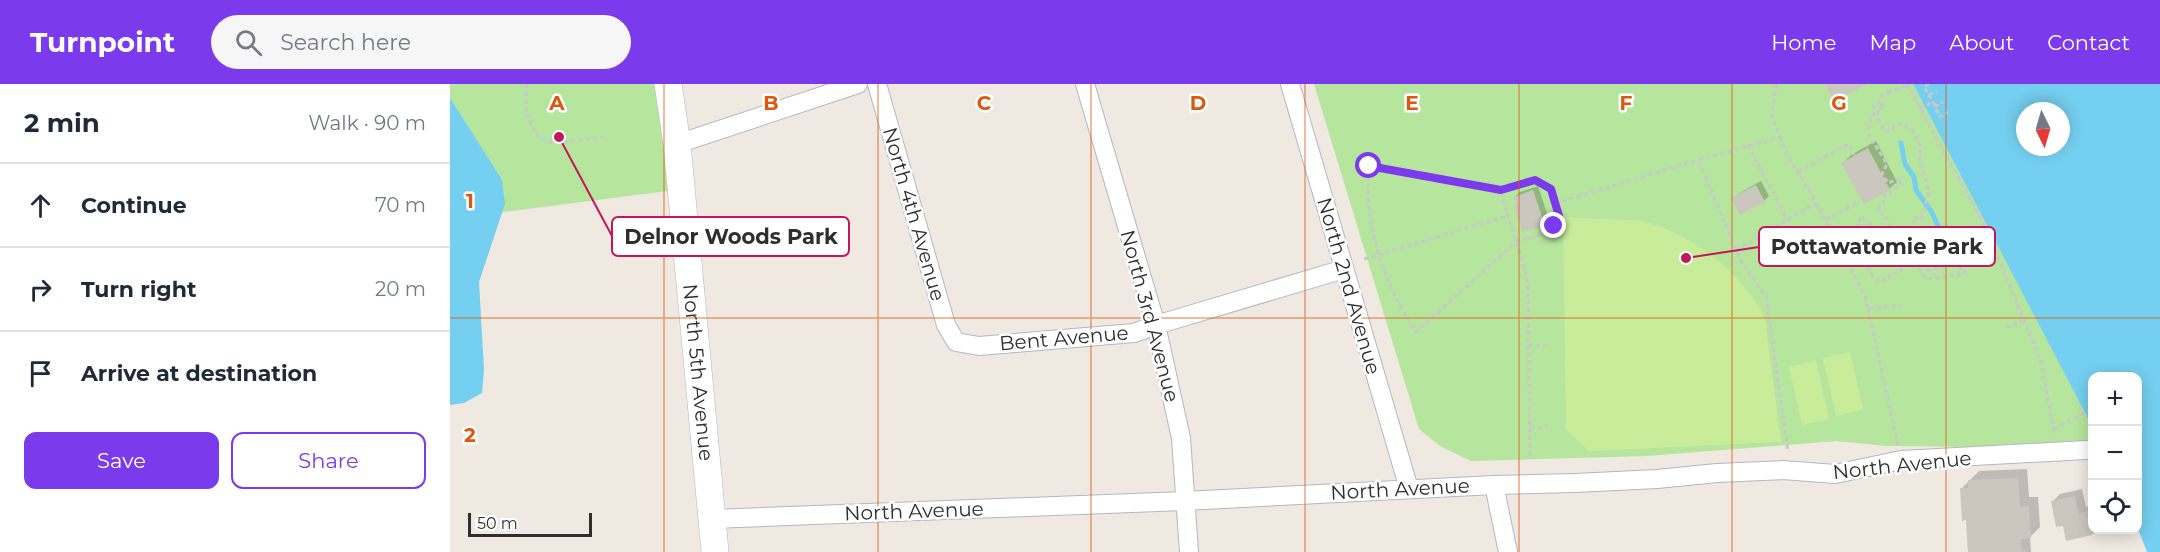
<!DOCTYPE html>
<html lang="en">
<head>
<meta charset="utf-8">
<style>
	:root { --surface:#fff; --page:#f6f6f7; --text:#1f2937; --muted:#747a83; --line:#e0e1e3; --accent:#7c3aed }
	body { margin:0; font-family:Montserrat,sans-serif; background:var(--page); color:var(--text) }
	.controls { position:absolute; right:18px; bottom:18px; display:grid; overflow:hidden; border-radius:12px; box-shadow:0 3px 15px #0003 }
	.controls button { width:54px; height:54px; display:grid; place-items:center; padding:0; border:0; border-bottom:2px solid var(--line); background:var(--surface); color:var(--text); font:30px sans-serif }
	.compass { position:absolute; left:1566px; top:18px; width:54px; height:54px; border-radius:50%; background:var(--surface); box-shadow:0 3px 15px #0003; rotate:175deg }
	.scale { position:absolute; left:18px; bottom:15px; width:124px; box-sizing:border-box; padding-left:6px; border:3px solid #2e2e2e; border-top:0; font-size:16px; line-height:21px; white-space:nowrap; color:#2e2e2e; -webkit-text-stroke:4px #fff; paint-order:stroke }
	.stop { position:absolute; width:18px; height:18px; margin:-14px; border:4px solid #7c3aed; border-radius:50%; background:#fff }
	.stop.end { background:#7c3aed; border-color:#fff; box-shadow:0 2px 6px #0008 }
	.list { margin:0; padding:0; list-style:none }
	h2 { display:flex; justify-content:space-between; align-items:center; height:78px; margin:0; padding:0 24px; font-size:26px }
	h2 small { font-size:20px; font-weight:400; color:var(--muted) }
	.list li { display:grid; grid-template-columns:39px 1fr auto; gap:18px; align-items:center; box-sizing:border-box; height:84px; padding:0 24px; border-top:2px solid var(--line) }
	.list b { display:block; font-size:22px; white-space:nowrap }
	.list em { font-size:20px; font-style:normal; color:var(--muted) }
	.actions { display:flex; gap:12px; padding:18px 24px }
	.actions a { flex:1; padding:14px 0; border:2px solid var(--accent); border-radius:12px; text-align:center; font-size:21px; color:var(--accent) }
	.actions .main { background:var(--accent); color:#fff }
	.icon { flex:none; width:33px; height:33px; fill:none; stroke:currentColor; stroke-width:2; stroke-linecap:round; stroke-linejoin:round }
	.map { position:relative; flex:none; width:1710px; height:468px; overflow:hidden }
	header { display:flex; align-items:center; gap:36px; box-sizing:border-box; height:84px; padding:0 30px; background:var(--accent); color:#fff }
	header strong { font-size:28px }
	nav { display:flex; gap:33px; margin-inline-start:auto; font-size:21px }
	.search { width:420px; height:54px; background:var(--page); display:flex; align-items:center; gap:15px; box-sizing:border-box; padding:0 21px; border-radius:33px; color:var(--muted); font-size:22px }
	main { display:flex }
	aside { flex:1; background:var(--surface) }
	.map>svg:first-child { display:block }
	.green { fill:#b6e59e }
	.pitch { fill:#c9ec9a }
	.water { fill:#75cff0; fill-rule:evenodd }
	.shadow { fill:#0003 }
	.lines { fill:none; stroke-linecap:round; stroke-linejoin:round }
	.stream { stroke:#75cff0; stroke-width:5 }
	.building { fill:#cbc7bf }
	.minor-casing { stroke:#b4b7c1; stroke-width:20 }
	.secondary-casing { stroke:#b4b7c1; stroke-width:28 }
	.path { stroke:#c9c9c9; stroke-width:3; stroke-dasharray:4.5 3; stroke-linecap:butt }
	.minor { stroke:#fff; stroke-width:18 }
	.secondary { stroke:#fff; stroke-width:27 }
	.route { stroke:#7c3aed; stroke-width:8 }
	.grid { fill:none; stroke:#df570e; stroke-width:1.5; stroke-opacity:0.55 }
	.labels { text-anchor:middle; dominant-baseline:central; stroke-width:5; stroke-linejoin:round; paint-order:stroke }
	.street-label { font-size:20px; fill:#2e2e2e; stroke:#fff }
	.grid-label { font-size:20px; text-anchor:middle; font-weight:bold; fill:#df570e; stroke:#fff; stroke-width:5; stroke-linejoin:round; paint-order:stroke }
	.leader { fill:none; stroke:#c2185b; stroke-width:2 }
	.callout-dot { fill:#c2185b; stroke:#fff; stroke-width:2 }
	.callout { fill:#fff; stroke:#c2185b; stroke-width:2 }
	.callout-label { font-size:21px; text-anchor:middle; font-weight:bold; fill:#2e2e2e }
</style>
</head>
<body>
<header>
<strong>Turnpoint</strong>
<div class="search"><svg class="icon" aria-label="search" viewBox="0 0 24 24"><circle cx="10" cy="10" r="6"/><path d="M15 15l6 6"/></svg>Search here</div>
<nav><a>Home</a><a>Map</a><a>About</a><a>Contact</a></nav>
</header>
<main>
<aside>
<h2>2 min<small>Walk · 90 m</small></h2>
<ul class="list">
<li><svg class="icon" aria-label="ahead" viewBox="0 0 24 24"><path d="M12 20V5M6 11l6-6 6 6"/></svg><div><b>Continue</b></div><em>70 m</em></li>
<li><svg class="icon" aria-label="right" viewBox="0 0 24 24"><path d="M7 20v-9h11M14 6l5 5-5 5"/></svg><div><b>Turn right</b></div><em>20 m</em></li>
<li><svg class="icon" aria-label="arrive" viewBox="0 0 24 24"><path d="M6 21V4h12l-3 4 3 4H6"/></svg><div><b>Arrive at destination</b></div></li>
</ul>
<div class="actions"><a class="main">Save</a><a>Share</a></div>
</aside>
<div class="map">
<svg width="1710" height="468" viewBox="0 0 1710 468">
	<rect width="100%" height="100%" fill="#efe9e1"/>
	<g class="green">
		<path d="M0 0H211L225 106 0 135Z"/>
		<path d="M864 0H1463L1631 320 1642 342V358L1621 364 1437 362 1387 357 1197 372 1021 377 990 362 969 345Z"/>
	</g>
	<g class="pitch">
		<path d="M1113 133C1131 134 1150 135 1168 136 1177 136 1187 136 1196 138 1242 150 1295 191 1315 235L1331 358 1139 367 1116 346Z"/>
		<path d="M1400 268 1413 326 1386 332 1373 274Z"/>
		<path d="M1366 276 1379 335 1352 341 1339 283Z"/>
	</g>
	<g class="water">
		<path d="M1463 0H1710V468H1697L1688 445V292H1642V342ZM1575 27H1611V63H1575Z"/>
		<path d="M0 14 52 96 55 120 29 198 34 286 32 309 14 319 0 321Z"/>
	</g>
	<g class="shadow">
		<path d="M1426 57 1447 98 1439 105 1393 79 1401 71Z"/>
		<path d="M1311 97 1319 112 1314 117 1283 115 1288 110Z"/>
		<path d="M1088 102 1099 135 1094 140 1065 113 1070 108Z"/>
		<path d="M1577 385 1579 413H1588L1590 443 1580 453 1581 468H1518L1517 435 1511 405 1529 387Z"/>
		<path d="M1632 405 1636 423 1642 421V446H1660L1617 455 1614 440 1602 418 1610 410Z"/>
	</g>
	<g class="lines">
		<path class="stream" d="M1451 59 1455 80 1464 93 1466 106 1481 127 1491 148"/>
	</g>
	<g class="building">
		<path d="M1375 0H1417L1384 18Z"/>
		<path d="M1418 64 1440 106 1414 120 1391 79Z"/>
		<path d="M1306 101 1315 118 1290 131 1281 114Z"/>
		<path d="M1083 106 1095 142 1072 148 1064 120 1066 119 1064 113Z"/>
		<path d="M1568 394 1570 422H1579L1581 454 1571 455 1572 468H1518L1516 436 1512 437 1510 404H1518V396Z"/>
		<path d="M1625 412 1629 429 1642 426V451L1616 457 1613 442 1606 443 1601 417Z"/>
	</g>
	<g class="lines">
		<g class="minor-casing">
			<g id="minor">
				<path d="M427 0 496 241 506 258 529 262 684 249 706 241 894 185"/>
				<path d="M635 0 706 241 731 354 739 468"/>
				<path d="M840 0 959 405"/>
				<path d="M227 60 408 0"/>
				<path d="M1044 401 1058 468"/>
				<path d="M262 435 734 417 1044 401 1125 399 1207 395 1267 389 1333 386 1385 390 1451 376 1636 366"/>
			</g>
		</g>
		<g class="secondary-casing">
			<g id="secondary">
				<path id="s1" d="M218 0 227 60 265 468"/>
			</g>
		</g>
		<g class="path">
			<path d="M77 0 76 30 87 52 103 59 153 53"/>
			<path d="M1326 0 1322 33 1330 53 1248 76 1291 177 1316 213 1338 368"/>
			<path d="M1457 0 1537 146 1590 275 1605 351"/>
			<path d="M1479 0 1474 3 1483 18"/>
			<path d="M1438 9 1457 1"/>
			<path d="M1479 11 1487 7"/>
			<path d="M1430 13 1438 9 1436 5"/>
			<path d="M1429 18 1434 23 1428 26V35L1434 47 1442 46 1444 42C1451 39 1456 42 1462 45L1471 63 1469 71 1471 81 1479 109 1471 135 1464 133 1462 154 1478 146 1487 149C1485 163 1478 171 1478 186L1492 184 1499 177 1500 180 1515 186V190L1476 195 1470 185 1460 179 1450 187 1439 193 1438 191 1433 196H1426L1418 185 1433 175 1414 172C1408 157 1405 147 1411 132L1425 147 1439 154 1442 150 1438 137 1428 125 1434 120 1433 114 1435 111 1440 110 1441 107 1450 101 1451 94 1438 99 1432 90 1437 80 1417 48 1425 26 1423 23Z"/>
			<path d="M1485 23 1493 18"/>
			<path d="M1470 25 1483 18 1490 33 1498 28"/>
			<path d="M1330 53 1337 71 1366 119 1415 212 1418 225 1452 221"/>
			<path d="M1298 61 1337 136"/>
			<path d="M1348 88 1398 60 1404 71"/>
			<path d="M1051 106 1085 96 1101 105 1106 119 1248 76"/>
			<path d="M1376 136 1410 117"/>
			<path d="M1442 150 1457 159H1460L1462 154"/>
			<path d="M1286 166 1366 119"/>
			<path d="M914 175 1056 132"/>
			<path d="M1418 225 1448 361"/>
			<path d="M1556 244 1573 236"/>
			<path d="M1078 262 1096 261"/>
			<path d="M1080 343H1098"/>
			<path d="M1604 345 1642 325"/>
			<path d="M1080 371 1078 205C1074 171 1058 140 1051 106L919 82C914 144 933 197 966 248L1066 158 1096 149 1104 143 1109 132 1106 119"/>
			<path d="M1639 382 1642 399"/>
			<path d="M1688 387 1694 384"/>
			<path d="M1575 467V468"/>
		</g>
		<use href="#minor" class="minor"/>
		<use href="#secondary" class="secondary"/>
	</g>
	<g class="lines">
		<path class="route" d="M919 82 1051 106 1085 96 1101 105 1109 132 1104 142"/>
	</g>
	<path class="grid" d="M214 0V468M428 0V468M641 0V468M855 0V468M1069 0V468M1282 0V468M1496 0V468M0 234H1710"/>
	<g class="labels">
		<g class="street-label">
			<text transform="translate(464 130) rotate(74)">North 4th Avenue</text>
			<text transform="translate(899 202) rotate(74)">North 2nd Avenue</text>
			<text transform="translate(700 232) rotate(75)">North 3rd Avenue</text>
			<text transform="translate(614 254) rotate(-5)">Bent Avenue</text>
			<text stroke="none"><textPath href="#s1" startOffset="290">North 5th Avenue</textPath></text>
			<text transform="translate(1452 381) rotate(-6)">North Avenue</text>
			<text transform="translate(950 405) rotate(-3)">North Avenue</text>
			<text transform="translate(464 427) rotate(-2)">North Avenue</text>
		</g>
	</g>
	<g class="grid-label">
		<text x="107" y="26">A</text>
		<text x="321" y="26">B</text>
		<text x="534" y="26">C</text>
		<text x="748" y="26">D</text>
		<text x="962" y="26">E</text>
		<text x="1176" y="26">F</text>
		<text x="1389" y="26">G</text>
		<text x="20" y="124">1</text>
		<text x="20" y="358">2</text>
	</g>
	<path class="leader" d="M109 53L162 152M1236 174L1309 163"/>
	<g class="callout-dot">
		<circle cx="109" cy="53" r="6"/>
		<circle cx="1236" cy="174" r="6"/>
	</g>
	<g class="callout">
		<rect x="162" y="133" width="237" height="39" rx="6"/>
		<rect x="1309" y="143" width="236" height="39" rx="6"/>
	</g>
	<g class="callout-label">
		<text x="281" y="160">Delnor Woods Park</text>
		<text x="1427" y="170">Pottawatomie Park</text>
	</g>
</svg>
<div class="controls">
<button>+</button>
<button>−</button>
<button><svg class="icon" aria-label="locate" viewBox="0 0 24 24"><circle cx="12" cy="12" r="6"/><path d="M12 2v4M12 18v4M2 12h4M18 12h4"/></svg></button>
</div>
<svg class="compass" viewBox="-18 -18 36 36"><path d="M0-13l5 13h-10z" fill="#e53935"/><path d="M0 13l5-13h-10z" fill="#747a83"/></svg>
<div class="scale">50 m</div>
<div class="stop" style="left:919px;top:82px"></div>
<div class="stop end" style="left:1104px;top:142px"></div>
</div>
</main>
</body>
</html>
